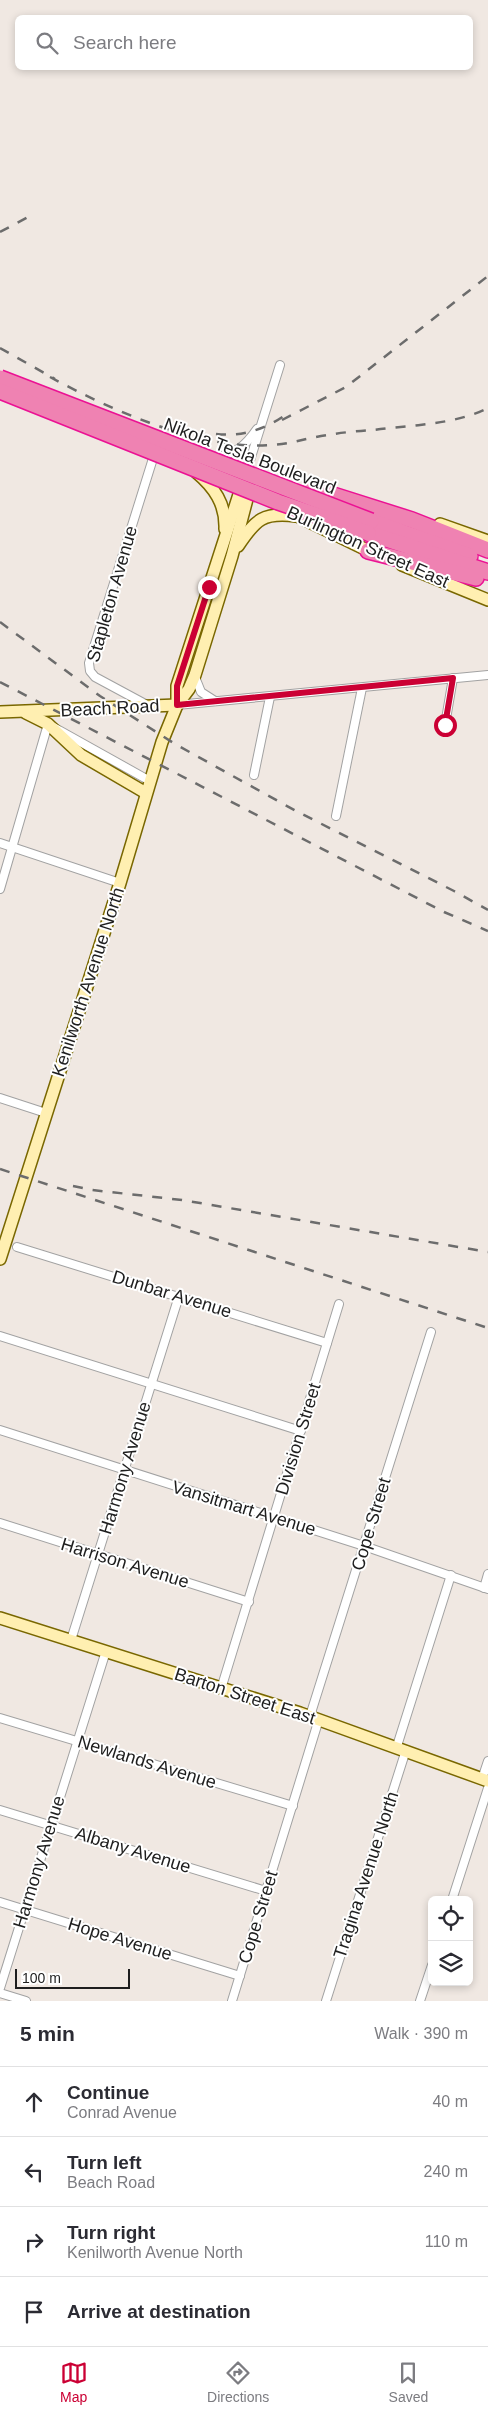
<!DOCTYPE html>
<html lang="en">
<head>
<meta charset="utf-8">
<style>
	:root { --surface:#fff; --page:#f2f2f3; --text:#2b2b33; --muted:#7c7c81; --line:#e1e1e2; --accent:#cb0034 }
	body { margin:0; font-family:Arial,sans-serif; background:var(--page); color:var(--text) }
	.controls { position:absolute; right:15px; bottom:15px; display:grid; overflow:hidden; border-radius:8px; box-shadow:0 2px 8px #0003 }
	.controls button { width:45px; height:45px; display:grid; place-items:center; padding:0; border:0; border-bottom:1px solid var(--line); background:var(--surface); color:var(--text); font:25px sans-serif }
	.scale { position:absolute; left:15px; bottom:12px; width:115px; box-sizing:border-box; padding-left:5px; border:2px solid #1e1e1e; border-top:0; font-size:14px; line-height:18px; white-space:nowrap; color:#1e1e1e; -webkit-text-stroke:4px #fff; paint-order:stroke }
	.stop { position:absolute; width:15px; height:15px; margin:-11px; border:4px solid #cb0034; border-radius:50%; background:#fff }
	.stop.end { background:#cb0034; border-color:#fff; box-shadow:0 1px 5px #0008 }
	.list { margin:0; padding:0; list-style:none }
	h2 { display:flex; justify-content:space-between; align-items:center; height:65px; margin:0; padding:0 20px; font-size:21px }
	h2 small { font-size:16px; font-weight:400; color:var(--muted) }
	.list li { display:grid; grid-template-columns:32px 1fr auto; gap:15px; align-items:center; box-sizing:border-box; height:70px; padding:0 20px; border-top:1px solid var(--line) }
	.list b { display:block; font-size:19px; white-space:nowrap }
	.list p { margin:0; font-size:16px; white-space:nowrap; color:var(--muted) }
	.list em { font-size:16px; font-style:normal; color:var(--muted) }
	.icon { flex:none; width:28px; height:28px; fill:none; stroke:currentColor; stroke-width:2; stroke-linecap:round; stroke-linejoin:round }
	.map { position:relative; flex:none; width:488px; height:2001px; overflow:hidden }
	.search { position:absolute; background:var(--surface); box-shadow:0 2px 8px #0003; left:15px; right:15px; top:15px; height:55px; display:flex; align-items:center; gap:12px; box-sizing:border-box; padding:0 18px; border-radius:8px; color:var(--muted); font-size:19px }
	.sheet { height:345px; background:var(--surface) }
	nav { display:flex; justify-content:space-around; align-items:center; box-sizing:border-box; height:70px; border-top:1px solid var(--line); background:var(--surface); font-size:14px; color:var(--muted) }
	nav a { display:grid; justify-items:center; gap:2px }
	nav .on { color:var(--accent) }
	.map>svg:first-child { display:block }
	.lines { fill:none; stroke-linecap:round; stroke-linejoin:round }
	.street-casing { stroke:#a2a2a2; stroke-width:10 }
	.secondary-casing { stroke:#796700; stroke-width:14 }
	.highway-casing { stroke:#eb1294; stroke-width:18 }
	.street { stroke:#fff; stroke-width:8 }
	.secondary { stroke:#ffefb1; stroke-width:11 }
	.highway { stroke:#ef82b2; stroke-width:15 }
	.rail { stroke:#6c6c6c; stroke-width:2.5; stroke-dasharray:10 10; stroke-linecap:butt }
	.highway-bridge-casing { stroke:#eb1294; stroke-width:18; stroke-linecap:butt }
	.highway-bridge { stroke:#ef82b2; stroke-width:15 }
	.route { stroke:#cb0034; stroke-width:6 }
	.labels { text-anchor:middle; dominant-baseline:central; stroke-width:4; stroke-linejoin:round; paint-order:stroke }
	.street-label { font-size:18px; fill:#1e1e1e; stroke:#fff }
</style>
</head>
<body>
<div class="map">
<svg width="488" height="2001" viewBox="0 0 488 2001">
	<rect width="100%" height="100%" fill="#f0e8e2"/>
	<g class="lines">
		<g class="street-casing">
			<g id="street">
				<path d="M215 457C235 455 246 445 257 429"/>
				<path d="M246 473 280 365"/>
				<path d="M195 677 201 692 215 701"/>
				<path d="M147 705 95 677 90 671 89 663 155 452"/>
				<path d="M177 705 488 675"/>
				<path d="M445 725 453 678"/>
				<path d="M254 775 270 697"/>
				<path d="M336 816 362 688"/>
				<path d="M0 843 120 883"/>
				<path d="M0 889 48 724 150 781"/>
				<path d="M0 1098 46 1113"/>
				<path d="M17 1247 327 1343"/>
				<path d="M0 1336 301 1431"/>
				<path d="M0 1430 364 1546 488 1589"/>
				<path d="M0 1523 249 1602"/>
				<path d="M484 1588 488 1574"/>
				<path d="M71 1640 179 1296"/>
				<path d="M221 1689 339 1304"/>
				<path d="M310 1716 431 1332"/>
				<path d="M0 1718 293 1806"/>
				<path d="M397 1746 451 1575"/>
				<path d="M482 1779 488 1761"/>
				<path d="M0 1810 266 1891"/>
				<path d="M452 1900 488 1788"/>
				<path d="M0 1902 240 1976"/>
				<path d="M0 1988 106 1651"/>
				<path d="M0 1993 26 2001"/>
				<path d="M232 2001 319 1719"/>
				<path d="M326 2001 406 1750"/>
				<path d="M420 2001 432 1965"/>
			</g>
		</g>
		<g class="secondary-casing">
			<g id="secondary">
				<path d="M196 472C214 487 226 504 225 529"/>
				<path d="M289 512 375 554"/>
				<path d="M440 524 488 541"/>
				<path d="M238 546C256 519 263 512 296 516"/>
				<path d="M402 565 488 600"/>
				<path d="M177 705V686L244 479"/>
				<path d="M0 712 177 705"/>
				<path d="M26 713 48 724 81 755 146 793"/>
				<path d="M0 1259 120 883 162 742 177 705 189 689 195 675 232 556 251 484"/>
				<path d="M0 1618 300 1713 488 1781"/>
			</g>
		</g>
		<g class="highway-casing">
			<g id="highway">
				<path d="M311 488 412 520 488 550"/>
				<path d="M371 521 470 556"/>
				<path d="M368 533 488 572"/>
				<path d="M368 551 476 578"/>
			</g>
		</g>
		<use href="#street" class="street"/>
		<use href="#secondary" class="secondary"/>
		<use href="#highway" class="highway"/>
		<g class="rail">
			<path d="M0 232 28 217"/>
			<path d="M0 348 55 379"/>
			<path d="M50 377C111 410 202 451 272 445 289 444 304 439 321 436 338 433 356 431 373 430 411 425 454 425 488 408"/>
			<path d="M282 420 346 387 488 276"/>
			<path d="M216 434C242 437 267 429 288 413"/>
			<path d="M0 622 100 696 175 744 296 811 454 891 488 910"/>
			<path d="M0 682 444 912 488 931"/>
			<path d="M0 1169 488 1328"/>
			<path d="M73 1186 92 1190 182 1200 488 1252"/>
		</g>
		<g class="highway-bridge-casing">
			<g id="highway-bridge">
				<path d="M0 378 371 521"/>
				<path d="M0 391 278 502 368 533"/>
			</g>
		</g>
		<use href="#highway-bridge" class="highway-bridge"/>
	</g>
	<g class="lines">
		<path class="route" d="M209 587 177 686V705L453 678 445 725"/>
	</g>
	<g class="labels">
		<g class="street-label">
			<text transform="translate(250 456) rotate(21)">Nikola Tesla Boulevard</text>
			<text transform="translate(368 547) rotate(24)">Burlington Street East</text>
			<text transform="translate(112 594) rotate(-74)">Stapleton Avenue</text>
			<text transform="translate(110 708) rotate(-3)">Beach Road</text>
			<text transform="translate(88 982) rotate(-72)">Kenilworth Avenue North</text>
			<text transform="translate(172 1294) rotate(17)">Dunbar Avenue</text>
			<text transform="translate(298 1439) rotate(-73)">Division Street</text>
			<text transform="translate(125 1468) rotate(-73)">Harmony Avenue</text>
			<text transform="translate(244 1508) rotate(17)">Vansitmart Avenue</text>
			<text transform="translate(371 1524) rotate(-73)">Cope Street</text>
			<text transform="translate(125 1563) rotate(17)">Harrison Avenue</text>
			<text transform="translate(245 1696) rotate(18)">Barton Street East</text>
			<text transform="translate(147 1762) rotate(17)">Newlands Avenue</text>
			<text transform="translate(133 1850) rotate(17)">Albany Avenue</text>
			<text transform="translate(39 1862) rotate(-73)">Harmony Avenue</text>
			<text transform="translate(366 1875) rotate(-72)">Tragina Avenue North</text>
			<text transform="translate(258 1917) rotate(-73)">Cope Street</text>
			<text transform="translate(120 1939) rotate(17)">Hope Avenue</text>
		</g>
	</g>
</svg>
<div class="controls">
<button><svg class="icon" aria-label="locate" viewBox="0 0 24 24"><circle cx="12" cy="12" r="6"/><path d="M12 2v4M12 18v4M2 12h4M18 12h4"/></svg></button>
<button><svg class="icon" aria-label="layers" viewBox="0 0 24 24"><path d="M12 4l9 5-9 5-9-5zM3 14l9 5 9-5"/></svg></button>
</div>
<div class="scale">100 m</div>
<div class="stop" style="left:445px;top:725px"></div>
<div class="stop end" style="left:209px;top:587px"></div>
<div class="search"><svg class="icon" aria-label="search" viewBox="0 0 24 24"><circle cx="10" cy="10" r="6"/><path d="M15 15l6 6"/></svg>Search here</div>
</div>
<section class="sheet">
<h2>5 min<small>Walk · 390 m</small></h2>
<ul class="list">
<li><svg class="icon" aria-label="ahead" viewBox="0 0 24 24"><path d="M12 20V5M6 11l6-6 6 6"/></svg><div><b>Continue</b><p>Conrad Avenue</p></div><em>40 m</em></li>
<li><svg class="icon" aria-label="left" viewBox="0 0 24 24"><path d="M17 20v-9H6M10 6l-5 5 5 5"/></svg><div><b>Turn left</b><p>Beach Road</p></div><em>240 m</em></li>
<li><svg class="icon" aria-label="right" viewBox="0 0 24 24"><path d="M7 20v-9h11M14 6l5 5-5 5"/></svg><div><b>Turn right</b><p>Kenilworth Avenue North</p></div><em>110 m</em></li>
<li><svg class="icon" aria-label="arrive" viewBox="0 0 24 24"><path d="M6 21V4h12l-3 4 3 4H6"/></svg><div><b>Arrive at destination</b></div></li>
</ul>
</section>
<nav>
<a class="on"><svg class="icon" aria-label="map" viewBox="0 0 24 24"><path d="M3 6l6-2 6 2 6-2v14l-6 2-6-2-6 2zM9 4v14M15 6v14"/></svg>Map</a>
<a><svg class="icon" aria-label="directions" viewBox="0 0 24 24"><path d="M12 3l9 9-9 9-9-9zM9 14v-3h6M13 9l2 2-2 2"/></svg>Directions</a>
<a><svg class="icon" aria-label="saved" viewBox="0 0 24 24"><path d="M7 4h10v16l-5-4-5 4z"/></svg>Saved</a>
</nav>
</body>
</html>
